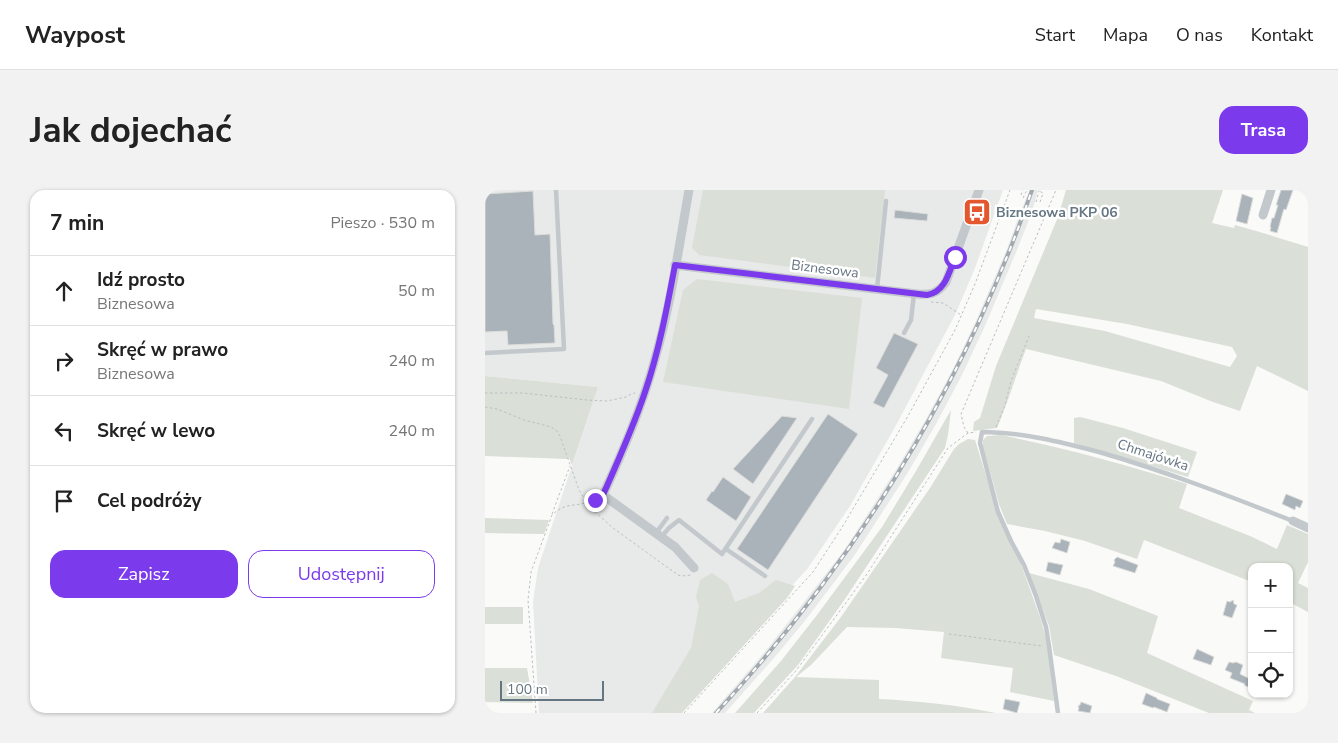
<!DOCTYPE html>
<html lang="pl">
<head>
<meta charset="utf-8">
<style>
	:root { --surface:#fff; --page:#f2f2f2; --text:#222; --muted:#767676; --line:#e0e0e0; --accent:#7c3aed }
	body { margin:0; font-family:"Nunito Sans",sans-serif; background:var(--page); color:var(--text) }
	.controls { position:absolute; right:15px; bottom:15px; display:grid; overflow:hidden; border-radius:10px; box-shadow:0 1px 4px #0004 }
	.controls button { width:45px; height:45px; display:grid; place-items:center; padding:0; border:0; border-bottom:1px solid var(--line); background:var(--surface); color:var(--text); font:25px sans-serif }
	.scale { position:absolute; left:15px; bottom:12px; width:104px; box-sizing:border-box; padding-left:5px; border:2px solid #657683; border-top:0; font-size:14px; line-height:18px; white-space:nowrap; color:#657683; -webkit-text-stroke:4px #fff; paint-order:stroke }
	.stop { position:absolute; width:15px; height:15px; margin:-11px; border:4px solid #7c3aed; border-radius:50%; background:#fff }
	.stop.end { background:#7c3aed; border-color:#fff; box-shadow:0 1px 5px #0008 }
	.list { margin:0; padding:0; list-style:none }
	h2 { display:flex; justify-content:space-between; align-items:center; height:65px; margin:0; padding:0 20px; font-size:21px }
	h2 small { font-size:16px; font-weight:400; color:var(--muted) }
	.list li { display:grid; grid-template-columns:32px 1fr auto; gap:15px; align-items:center; box-sizing:border-box; height:70px; padding:0 20px; border-top:1px solid var(--line) }
	.list b { display:block; font-size:19px; white-space:nowrap }
	.list p { margin:0; font-size:16px; white-space:nowrap; color:var(--muted) }
	.list em { font-size:16px; font-style:normal; color:var(--muted) }
	.actions { display:flex; gap:10px; padding:15px 20px }
	.actions a { flex:1; padding:11px 0; border:1px solid var(--accent); border-radius:15px; text-align:center; font-size:18px; color:var(--accent) }
	.actions .main { background:var(--accent); color:#fff }
	.icon { flex:none; width:28px; height:28px; fill:none; stroke:currentColor; stroke-width:2; stroke-linecap:round; stroke-linejoin:round }
	.map { position:relative; flex:none; width:823px; height:523px; overflow:hidden; border-radius:15px }
	header { display:flex; align-items:center; gap:30px; box-sizing:border-box; height:70px; padding:0 25px; background:var(--surface); border-bottom:1px solid var(--line) }
	header strong { font-size:24px }
	nav { display:flex; gap:28px; margin-inline-start:auto; font-size:18px }
	.intro { display:flex; align-items:center; justify-content:space-between; box-sizing:border-box; height:120px; padding:0 30px }
	h1 { margin:0; font-size:35px }
	.button { padding:12px 22px; border-radius:15px; background:var(--accent); color:#fff; font-size:18px; font-weight:700 }
	main { display:flex; gap:30px; padding:0 30px }
	aside { flex:1; background:var(--surface); border-radius:15px; box-shadow:0 1px 4px #0004 }
	.map>svg:first-child { display:block }
	.built { fill:#e8e9e9 }
	.green { fill:#dadfd7; fill-rule:evenodd }
	.building { fill:#aab3b9; stroke:#dcdcda }
	.lines { fill:none; stroke-linecap:round; stroke-linejoin:round }
	.path { stroke:#bbbfc2; stroke-width:1; stroke-dasharray:2.5 2.5; stroke-linecap:butt }
	.lane { stroke:#c3c8cc; stroke-width:4.5 }
	.street { stroke:#c3c8cc; stroke-width:9 }
	.rail-casing { stroke:#a2aab0; stroke-width:4 }
	.rail { stroke:#fff; stroke-width:2; stroke-dasharray:5.5; stroke-linecap:butt }
	.route { stroke:#7c3aed; stroke-width:6 }
	.labels { text-anchor:middle; dominant-baseline:central; stroke-width:5; stroke-linejoin:round; paint-order:stroke }
	.poi-label { font-size:14px; font-weight:bold; fill:#657683; stroke:#fff; text-anchor:start }
	.street-label { font-size:14px; fill:#657683; stroke:#fff }
</style>
</head>
<body>
<header>
<strong>Waypost</strong>
<nav><a>Start</a><a>Mapa</a><a>O nas</a><a>Kontakt</a></nav>
</header>
<div class="intro"><h1>Jak dojechać</h1><a class="button">Trasa</a></div>
<main>
<aside>
<h2>7 min<small>Pieszo · 530 m</small></h2>
<ul class="list">
<li><svg class="icon" aria-label="ahead" viewBox="0 0 24 24"><path d="M12 20V5M6 11l6-6 6 6"/></svg><div><b>Idź prosto</b><p>Biznesowa</p></div><em>50 m</em></li>
<li><svg class="icon" aria-label="right" viewBox="0 0 24 24"><path d="M7 20v-9h11M14 6l5 5-5 5"/></svg><div><b>Skręć w prawo</b><p>Biznesowa</p></div><em>240 m</em></li>
<li><svg class="icon" aria-label="left" viewBox="0 0 24 24"><path d="M17 20v-9H6M10 6l-5 5 5 5"/></svg><div><b>Skręć w lewo</b></div><em>240 m</em></li>
<li><svg class="icon" aria-label="arrive" viewBox="0 0 24 24"><path d="M6 21V4h12l-3 4 3 4H6"/></svg><div><b>Cel podróży</b></div></li>
</ul>
<div class="actions"><a class="main">Zapisz</a><a>Udostępnij</a></div>
</aside>
<div class="map">
<svg width="823" height="523" viewBox="0 0 823 523">
	<rect width="100%" height="100%" fill="#fafaf8"/>
	<g class="built">
		<path d="M0 0H518L490 78 471 123 409 239 365 316 323 378 211 502 194 523H54L48 412 53 378 113 197 0 186Z"/>
		<path d="M545 0H553L547 22 532 60 500 136 477 185 451 234 422 284 369 366 319 432 289 468 240 523H227L279 463 358 362 411 280 441 229 467 181 490 133 522 59 536 20Z"/>
	</g>
	<g class="green">
		<path d="M218 0H400L390 88 214 65 207 58Z"/>
		<path d="M581 0H738L727 33 749 38 750 35 778 43 823 57V201L772 176 755 221 728 212 676 191 541 159C531 185 523 212 512 238L488 241 489 232 495 228 511 176 573 27ZM551 119 642 134 747 157 752 166 745 177 620 141 549 128Z"/>
		<path d="M212 89 377 108 364 219 178 192 198 100Z"/>
		<path d="M0 186 113 197 87 275 84 268 82 269 0 266Z"/>
		<path d="M466 220 463 245 460 258 360 409 313 475 269 523H250L296 471 332 425 397 337 431 281Z"/>
		<path d="M595 227 638 238 712 262 703 287 589 253V228Z"/>
		<path d="M516 245C579 258 640 274 702 294L694 318 765 346 792 359 802 335 823 344V372L813 393 823 398V422L804 412V377H767V392L659 350 652 369 600 351 560 341 522 334 514 314 498 257V250L502 246Z"/>
		<path d="M483 249 490 250 514 327 535 371 556 430 563 456 569 511 525 502 528 478 456 468 459 442 411 438 362 437 326 475 311 487 394 490V509C433 511 472 515 511 523H278L310 487 356 427 445 298 469 259 474 254Z"/>
		<path d="M0 328 64 330 59 344 0 343Z"/>
		<path d="M227 383 243 394 250 412 274 403 291 390 310 396 302 408 197 523H167L206 458 214 416 211 407 215 390Z"/>
		<path d="M544 383 604 399 673 426 662 463 768 511 764 520 770 523H724L631 486 569 465 564 436Z"/>
		<rect x="0" y="417" width="38" height="17"/>
		<path d="M0 478H42L48 513 0 512Z"/>
	</g>
	<g class="building">
		<path d="M796 0H808L801 20 799 19 798 22 792 43 785 41 786 37H785L787 28H789L793 15H791Z"/>
		<path d="M48 1 50 45 65 44 68 134 69 135 70 153 23 155 22 141 0 142V4Z"/>
		<path d="M757 4 768 8 762 34 751 31Z"/>
		<path d="M410 20 443 24 442 31 409 28Z"/>
		<path d="M409 143 433 154 399 218 388 213 403 185 391 178Z"/>
		<path d="M343 224 373 244 283 380 252 359Z"/>
		<path d="M297 226 312 228 268 294 248 279Z"/>
		<path d="M238 287 266 307 251 331 221 310 227 301 228 302Z"/>
		<path d="M801 304 818 311 815 318 811 316 810 320 797 314Z"/>
		<path d="M576 349 585 352 582 363 567 358 570 352 575 353Z"/>
		<path d="M632 367 653 375 650 383 628 376 630 372 629 370Z"/>
		<path d="M563 372 578 375 575 385 561 381Z"/>
		<path d="M748 410 749 414 752 415 747 428 738 425 742 411 745 412Z"/>
		<path d="M712 459 729 467 726 475 708 469Z"/>
		<path d="M744 472 748 473 751 472 758 475 755 484 767 490V499L759 495 760 494 745 488 747 483 740 480Z"/>
		<path d="M661 503 672 508V509L685 514 682 522 669 517 668 518 657 514Z"/>
		<path d="M520 509 535 512 532 523 518 519Z"/>
		<path d="M596 512 607 516 605 523 593 521 594 518 593 516 595 515Z"/>
	</g>
	<g class="lines">
		<g class="path">
			<path d="M536 5 538 0"/>
			<path d="M538 8 542 0"/>
			<path d="M551 12 554 1"/>
			<path d="M555 12 558 3 554 1 555 0"/>
			<path d="M446 112 458 113 476 125"/>
			<path d="M0 203H38L102 210 122 211 141 207 146 204 150 203"/>
			<path d="M0 217 12 219 39 230 66 237 71 240 75 246 94 300 99 308 105 311 111 309"/>
			<path d="M511 237 520 215 526 191 544 146"/>
			<path d="M483 243 479 237 476 224 571 0"/>
			<path d="M67 324 85 276"/>
			<path d="M464 444 557 456"/>
			<path d="M51 523 43 410 46 382 67 325C82 311 89 318 105 311L108 320 128 338 193 385 197 386 206 385"/>
			<path d="M199 523 328 382 356 339 423 226 470 140 490 94 525 0"/>
			<path d="M272 523 310 482 382 384 463 258 483 243 491 242"/>
		</g>
		<g class="lane">
			<path d="M392 99 401 11"/>
			<path d="M419 143 426 130 429 104"/>
			<path d="M0 163 79 159 71 0"/>
			<path d="M171 343 182 328"/>
			<path d="M176 347 184 338 194 330 237 364 327 229"/>
			<path d="M241 359 280 386"/>
			<path d="M573 523 564 456 561 437 551 406 539 375 526 351 513 322 495 253 497 242C536 242 576 252 614 262 680 281 744 306 808 331"/>
		</g>
		<g class="street">
			<path d="M204 0C194 56 186 114 170 169 157 217 138 261 118 305L190 357 209 378"/>
			<path d="M778 25 786 0"/>
			<path d="M190 75 432 104C446 105 452 104 461 92L494 0"/>
			<path d="M808 331 823 338"/>
		</g>
		<g class="rail-casing">
			<path id="rail" d="M231 523C371 371 479 196 547 0"/>
		</g>
		<use href="#rail" class="rail"/>
	</g>
	<g class="lines">
		<path class="route" d="M110 310 118 305C133 271 148 238 160 202 174 161 182 118 190 75L442 105C460 102 464 83 470 67"/>
	</g>
	<defs>
		<g id="bus-square" transform="scale(1.4375)"><rect x="-9" y="-9" width="18" height="18" rx="4" fill="#e4572e" stroke="#fff"/><path d="M-5-6H5V4H4V6H2V4H-2V6H-4V4H-5ZM-3.5-4V0h7V-4ZM-3.5 1.2v1.5H-2V1.2ZM2 1.2v1.5H3.5V1.2Z" fill="#fff"/></g>
	</defs>
	<g fill-rule="evenodd">
		<use href="#bus-square" x="492" y="22"/>
	</g>
	<g class="labels">
		<g class="poi-label">
			<text x="511" y="22">Biznesowa PKP 06</text>
		</g>
		<g class="street-label">
			<text transform="translate(340 79) rotate(7)">Biznesowa</text>
			<text transform="translate(668 265) rotate(18)">Chmajówka</text>
		</g>
	</g>
</svg>
<div class="controls">
<button>+</button>
<button>−</button>
<button><svg class="icon" aria-label="locate" viewBox="0 0 24 24"><circle cx="12" cy="12" r="6"/><path d="M12 2v4M12 18v4M2 12h4M18 12h4"/></svg></button>
</div>
<div class="scale">100 m</div>
<div class="stop" style="left:470px;top:67px"></div>
<div class="stop end" style="left:110px;top:310px"></div>
</div>
</main>
</body>
</html>
